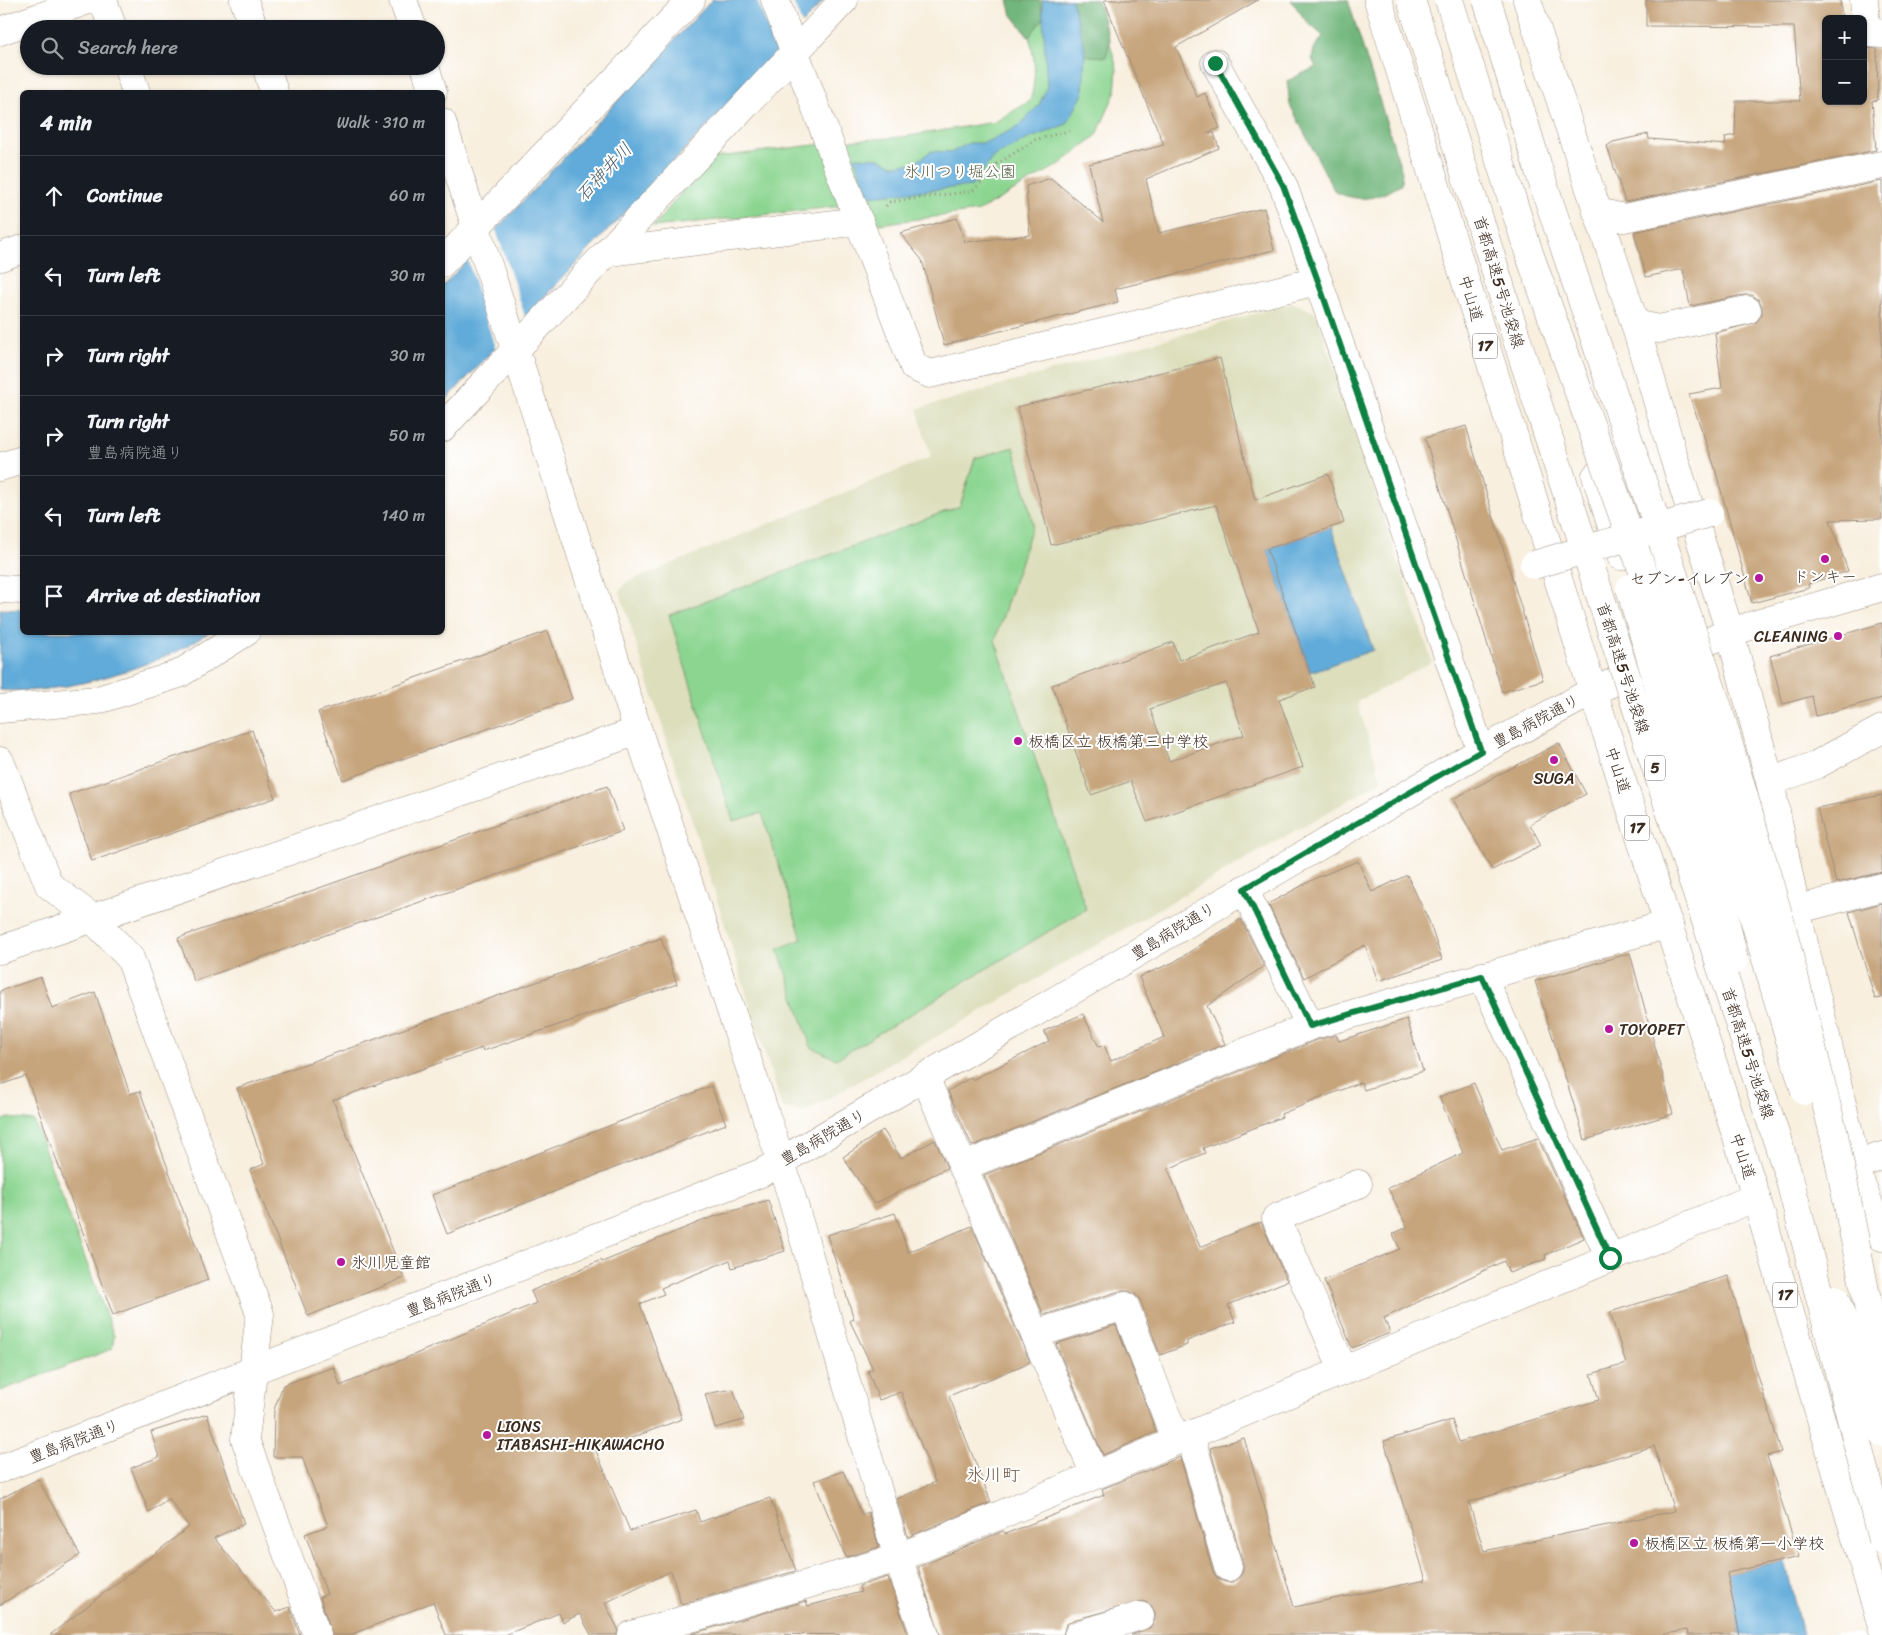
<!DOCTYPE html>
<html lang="en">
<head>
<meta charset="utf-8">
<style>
	:root { --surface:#171b24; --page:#242831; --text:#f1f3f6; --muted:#9ea1a6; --line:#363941 }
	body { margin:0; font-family:Sriracha,"Klee One",sans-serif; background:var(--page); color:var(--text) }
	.controls { position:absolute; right:15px; top:15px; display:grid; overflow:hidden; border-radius:8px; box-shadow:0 1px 4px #0004 }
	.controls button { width:45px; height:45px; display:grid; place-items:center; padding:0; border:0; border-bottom:1px solid var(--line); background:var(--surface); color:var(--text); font:25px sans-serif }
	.stop { position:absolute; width:15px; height:15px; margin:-11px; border:4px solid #0b8043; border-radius:50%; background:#fff }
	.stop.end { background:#0b8043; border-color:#fff; box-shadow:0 1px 5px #0008 }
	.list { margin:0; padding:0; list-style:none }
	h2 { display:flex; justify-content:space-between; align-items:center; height:65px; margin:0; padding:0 20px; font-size:21px }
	h2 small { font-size:16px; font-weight:400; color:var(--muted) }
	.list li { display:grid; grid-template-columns:32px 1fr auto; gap:15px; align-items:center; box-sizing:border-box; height:80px; padding:0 20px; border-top:1px solid var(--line) }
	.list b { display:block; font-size:19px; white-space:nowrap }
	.list p { margin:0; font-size:16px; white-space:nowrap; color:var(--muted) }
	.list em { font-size:16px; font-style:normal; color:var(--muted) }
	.icon { flex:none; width:28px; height:28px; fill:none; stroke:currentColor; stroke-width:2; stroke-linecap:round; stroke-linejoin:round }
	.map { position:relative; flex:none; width:1882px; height:1635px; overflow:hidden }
	.search { position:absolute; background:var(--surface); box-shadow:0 1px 4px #0004; left:20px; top:20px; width:425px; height:55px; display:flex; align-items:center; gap:12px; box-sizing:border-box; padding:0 18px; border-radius:28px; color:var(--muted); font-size:19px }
	.panel { position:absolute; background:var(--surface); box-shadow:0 1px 4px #0004; left:20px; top:90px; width:425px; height:545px; border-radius:8px }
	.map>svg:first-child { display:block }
	.built { fill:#dcdebc }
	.green { fill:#8cd591; stroke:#648058 }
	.forest { fill:#71b67b; stroke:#56704c }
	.water { fill:#61abd9; stroke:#4e6a7c }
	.pier { fill:#f8efdf }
	.building { fill:#c6a47c; fill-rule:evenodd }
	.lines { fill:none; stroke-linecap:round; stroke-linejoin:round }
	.minor-casing { stroke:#9a8c7e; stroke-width:29 }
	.highway-casing { stroke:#9a8c7e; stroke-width:29 }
	.path { stroke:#9a8c7e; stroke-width:3; stroke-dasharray:1 4; stroke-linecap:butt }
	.minor { stroke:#fff; stroke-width:28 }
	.highway { stroke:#fff; stroke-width:28 }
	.minor-bridge-casing { stroke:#9a8c7e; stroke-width:29; stroke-linecap:butt }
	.highway-bridge-casing { stroke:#9a8c7e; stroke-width:29; stroke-linecap:butt }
	.minor-bridge { stroke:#fff; stroke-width:28 }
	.highway-bridge { stroke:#fff; stroke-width:28 }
	.route { stroke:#0b8043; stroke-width:6 }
	.poi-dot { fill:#b5179e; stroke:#fff; stroke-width:2 }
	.labels { text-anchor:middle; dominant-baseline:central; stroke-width:4; stroke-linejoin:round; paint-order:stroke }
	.shield { fill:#fff; stroke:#766a62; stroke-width:1 }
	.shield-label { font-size:15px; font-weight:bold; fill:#3b2a1e }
	.park-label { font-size:16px; fill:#535d40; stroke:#fff }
	.street-label { font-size:16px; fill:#3b2a1e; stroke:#fff }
	.poi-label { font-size:16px; fill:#3b2a1e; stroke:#fff; text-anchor:start }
	.water-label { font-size:18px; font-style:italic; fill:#4a5e69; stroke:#fff }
	.neighbourhood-label { font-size:18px; fill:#6c553f; stroke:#fff }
</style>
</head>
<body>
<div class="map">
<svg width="1882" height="1635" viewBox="0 0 1882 1635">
	<rect width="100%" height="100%" fill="#fff"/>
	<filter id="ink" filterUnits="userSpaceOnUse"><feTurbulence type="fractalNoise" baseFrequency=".02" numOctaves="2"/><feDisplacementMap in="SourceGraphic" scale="10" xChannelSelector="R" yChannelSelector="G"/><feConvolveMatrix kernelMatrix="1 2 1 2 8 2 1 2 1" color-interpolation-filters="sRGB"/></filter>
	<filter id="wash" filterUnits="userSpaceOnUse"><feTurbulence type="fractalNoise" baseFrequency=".0096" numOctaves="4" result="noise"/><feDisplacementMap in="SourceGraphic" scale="20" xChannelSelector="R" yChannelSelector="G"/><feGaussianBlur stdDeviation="1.12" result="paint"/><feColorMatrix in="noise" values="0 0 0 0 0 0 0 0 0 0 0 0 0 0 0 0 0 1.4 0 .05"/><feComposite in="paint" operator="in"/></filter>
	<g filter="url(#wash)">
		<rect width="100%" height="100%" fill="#f8efdf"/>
		<path class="built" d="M1293 303 1316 313 1432 662 1357 702 1382 781 803 1113 782 1107 620 592 625 583 931 457 917 409Z"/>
		<g class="green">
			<path d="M1019 0H1098L1117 69 1115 93 1097 135 1060 164 979 211 879 224 870 203 653 227 710 158 846 141 902 137 995 122 1030 101C1041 64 1029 37 1019 0Z"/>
			<path d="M1014 447 1033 524 995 640 1086 909 836 1059 811 1047 778 949 802 939 762 813 733 821 669 615 960 506 975 458Z"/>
			<path d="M9 1118 34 1121 114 1336 112 1349 0 1391V1121Z"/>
		</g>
		<g class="forest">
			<path d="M1008 0H1039L1044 17 1029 37 1012 15Z"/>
			<path d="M1056 0H1097L1110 41 1106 57 1076 55Z"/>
			<path d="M1291 0H1348L1402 172 1401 185C1376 199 1362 203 1335 192L1290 105 1287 81 1316 67 1312 59 1314 49 1323 36 1306 21Z"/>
		</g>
		<g class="water">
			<path d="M712 0H824L739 93 443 403 442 287Z"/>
			<path d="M1042 0H1072L1085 49 1083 94 1067 124 1028 139 993 157 972 186 869 196 854 157 879 158 893 165 915 163 931 151 952 152 969 143H984L1018 127 1039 105 1047 87Z"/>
			<path d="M1331 527 1373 650 1310 672 1267 549Z"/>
			<path d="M0 609 22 610V632L208 633C196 640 184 649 171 654 121 675 55 695 0 690Z"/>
			<path d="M1785 1560 1802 1635H1740L1727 1573Z"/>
		</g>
		<g class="pier">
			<path d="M757 0H792L803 26 777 51Z"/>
			<path d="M495 227 526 319 496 351 467 258Z"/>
		</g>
		<g id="blocks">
			<g class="building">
				<path d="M1104 0H1258L1176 47 1197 97 1205 93 1220 128 1207 133H1214L1219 148 1146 179 1159 233 1264 208 1274 250 1115 289 1118 302 944 345 922 260 900 233 957 218 965 242 1030 235 1026 186 1051 178 1103 222 1089 164 1164 145Z"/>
				<path d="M1646 0H1840L1842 19H1826V101H1863V48L1877 49 1878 100 1872 101 1876 150 1625 202 1607 146 1613 142 1648 134 1649 139 1726 145 1725 137 1735 135 1736 101H1800L1794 27 1646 26Z"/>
				<path d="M1882 181V519L1830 520 1848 571 1808 584 1809 588 1752 603 1714 465 1689 394 1722 388 1715 333 1757 322 1762 314V306L1759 300 1752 295H1744L1690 306 1683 269 1646 277 1634 232Z"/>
				<path d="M1220 358 1255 500 1328 474 1344 523 1267 549 1315 687 1279 699 1303 767 1147 822 1131 781 1091 795 1052 685 1173 642 1179 660 1259 632 1216 505 1051 545 1017 407ZM1226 683 1244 735 1169 761 1150 709Z"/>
				<path d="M1466 426 1543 680 1502 692 1425 438Z"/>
				<path d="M1882 623V698L1816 716 1812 696 1783 704 1770 656Z"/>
				<path d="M548 631 572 699 343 780 318 712Z"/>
				<path d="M252 730 275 798 92 861 69 794Z"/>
				<path d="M1559 743 1586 794 1530 824 1541 845 1492 870 1453 799Z"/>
				<path d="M607 786 623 831 194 981 178 938Z"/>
				<path d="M1882 795V872L1836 883 1817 808Z"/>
				<path d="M1358 861 1372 892 1407 875 1429 921 1442 960 1378 981 1365 945 1304 978 1268 904 1318 877Z"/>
				<path d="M1882 903V998L1875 999 1849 912Z"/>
				<path d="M1241 919 1264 966 1207 1006 1225 1044 972 1146 948 1091 971 1077 972 1080 1049 1041 1044 1031 1083 1014 1099 1047 1104 1045 1111 1061 1164 1037 1139 977 1174 962Z"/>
				<path d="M661 938 677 984 483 1051 482 1048 333 1100 404 1278 308 1316 250 1170 264 1164 237 1088Z"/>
				<path d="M1630 953 1673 1114 1585 1140 1535 981Z"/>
				<path d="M41 977 52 1008 95 992 130 1094 140 1091 208 1280 113 1315 26 1076 0 1085V991Z"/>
				<path d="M1407 1019 1423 1071 1364 1090 1361 1082 1281 1114 1282 1117 1203 1148 1205 1153 1168 1169 1200 1247 1261 1222 1287 1281 1228 1305 1235 1322 1187 1341V1345L1160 1355 1140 1300 1135 1294 1129 1291H1120L1044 1315 984 1175 1317 1040 1336 1035 1339 1041Z"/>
				<path d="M1474 1083 1502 1150 1538 1138 1584 1238 1545 1255 1546 1259 1509 1273 1504 1261 1384 1318 1390 1333 1352 1348 1324 1280 1400 1249 1393 1234 1407 1227 1388 1188 1463 1153 1439 1097Z"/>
				<path d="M711 1086 726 1124 447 1234 432 1195Z"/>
				<path d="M883 1130 901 1158 935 1140 947 1168 874 1204 843 1157Z"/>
				<path d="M768 1200 785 1251 732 1268 730 1260 661 1288 664 1294 640 1304 682 1419 596 1451 630 1531 696 1510 700 1522 770 1498 796 1571 681 1604 671 1571 605 1603 618 1629 617 1635H591L580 1614 563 1622 559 1613 505 1635H446L433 1602 350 1635H332L320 1597 327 1594 305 1534 328 1526 302 1457H273L274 1410 283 1385 334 1367 340 1386 536 1303 531 1291 601 1260 602 1262 707 1219Z"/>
				<path d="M895 1213 908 1252 972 1226 1030 1362 949 1396 991 1502 908 1537 897 1499 935 1482 901 1392 879 1400 868 1371 873 1369 850 1321 854 1319 827 1235Z"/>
				<path d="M1728 1276 1781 1452 1767 1456 1799 1557 1727 1573 1740 1635H1688L1687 1630 1661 1635H1131L1151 1627 1155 1620V1612L1151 1605 1143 1601 1073 1620 1066 1625 1063 1635H940L918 1567 1003 1531 1005 1534 1104 1495 1102 1489 1180 1457 1213 1572 1218 1579 1225 1582H1233L1239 1578 1243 1571V1563L1210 1448 1244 1438 1294 1607 1426 1580 1384 1441 1452 1420 1459 1442 1599 1400 1591 1374 1626 1364 1610 1312ZM1654 1446 1674 1511 1484 1551 1469 1502Z"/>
				<path d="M1116 1325 1156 1432 1103 1455 1056 1344Z"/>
				<path d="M733 1389 744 1420 715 1428 705 1394Z"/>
				<path d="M207 1414 244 1524 214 1538 276 1612 290 1607 300 1635H50L189 1527 169 1498 149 1512 131 1468 159 1457 151 1432Z"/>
				<path d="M843 1471 862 1515 868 1512 879 1547 846 1557 814 1481Z"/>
				<path d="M38 1479 80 1555 0 1605V1499Z"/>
				<path d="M888 1577 908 1635 691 1634 806 1601 808 1606 861 1592 859 1586Z"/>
			</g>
		</g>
	</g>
	<g filter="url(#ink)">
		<use href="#blocks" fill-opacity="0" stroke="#9a8c7e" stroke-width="1"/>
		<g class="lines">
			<g class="minor-casing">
				<g id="minor">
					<path d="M103 0 113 29"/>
					<path d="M244 0 254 29"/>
					<path d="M403 0 413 29"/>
					<path d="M775 0 914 367 930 374 1318 281 1481 751"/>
					<path d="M1864 0 1867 33 1882 34"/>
					<path d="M0 31 88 0"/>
					<path d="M1215 63 1283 185 1318 281"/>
					<path d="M127 66 136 92"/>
					<path d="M266 66 274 92"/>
					<path d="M425 66 433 92"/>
					<path d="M442 122 638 731 781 1161 898 1558 925 1635"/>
					<path d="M1597 212 1624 218 1882 165"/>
					<path d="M609 252 859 221"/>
					<path d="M0 257 22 249"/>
					<path d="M442 263 691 0"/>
					<path d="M1635 324 1659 329 1747 310"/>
					<path d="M442 428 844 0"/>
					<path d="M0 467 22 460"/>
					<path d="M0 589 22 590"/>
					<path d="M0 709 98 700 179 674 246 632"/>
					<path d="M0 761 49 885 91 917 130 958 260 1314 245 1439 317 1635"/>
					<path d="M1770 782 1816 765 1882 729"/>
					<path d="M1244 889 1310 1026 1669 924"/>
					<path d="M1796 910 1882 887"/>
					<path d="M0 950 638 731"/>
					<path d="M1482 976 1610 1258"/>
					<path d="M925 1077 1095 1475"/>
					<path d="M1857 1165 1882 1156"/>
					<path d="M962 1167 1310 1026"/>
					<path d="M1035 1334 1125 1306 1176 1441"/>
					<path d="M1344 1371 1276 1218 1358 1184"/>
					<path d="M1190 1435 1228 1567"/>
					<path d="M0 1469 761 1173 1481 751 1593 691 1730 632 1882 587"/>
					<path d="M632 1635 898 1558 1756 1197"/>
					<path d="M1078 1635 1140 1616"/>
				</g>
			</g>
			<g class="highway-casing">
				<g id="highway">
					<path d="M1378 0 1593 691 1756 1197 1882 1627"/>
					<path d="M1527 0 1635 324 1673 455 1730 632 1770 782 1796 910 1861 1184 1882 1237"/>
					<path d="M1596 476 1621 556"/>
				</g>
			</g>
			<path class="path" d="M886 206 890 202 973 191 997 164 1035 140 1071 130"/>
			<use href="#minor" class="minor"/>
			<use href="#highway" class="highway"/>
			<g class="minor-bridge-casing">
				<path id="minor-bridge" d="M1534 565 1709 513"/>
			</g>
			<g class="highway-bridge-casing">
				<g id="highway-bridge">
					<path d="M1411 0 1517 340 1789 1177 1882 1540"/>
					<path d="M1449 0 1529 253 1692 709 1805 1091"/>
					<path d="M1487 0 1540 174 1719 711 1781 924 1834 1135 1882 1376"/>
					<path d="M1630 588 1719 892 1734 960"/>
					<path d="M1835 1299 1870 1390 1882 1432"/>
				</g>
			</g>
			<use href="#minor-bridge" class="minor-bridge"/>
			<use href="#highway-bridge" class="highway-bridge"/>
		</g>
	</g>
	<g class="lines" filter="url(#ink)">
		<path class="route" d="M1215 63 1283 185 1318 281 1481 751 1244 889 1310 1026 1482 976 1610 1258"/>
	</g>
	<g class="poi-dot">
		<circle cx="1825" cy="559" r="5"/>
		<circle cx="1759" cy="578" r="5"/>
		<circle cx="1838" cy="636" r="5"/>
		<circle cx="1018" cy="741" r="5"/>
		<circle cx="1554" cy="760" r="5"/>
		<circle cx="1609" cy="1029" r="5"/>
		<circle cx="341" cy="1262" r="5"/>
		<circle cx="487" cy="1435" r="5"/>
		<circle cx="1634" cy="1543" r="5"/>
	</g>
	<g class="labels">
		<g class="shield">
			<rect x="1472.5" y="333.5" width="25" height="25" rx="4"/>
			<rect x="1645" y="755.5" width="20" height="25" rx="4"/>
			<rect x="1624.5" y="815.5" width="25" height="25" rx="4"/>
			<rect x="1772.5" y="1282.5" width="25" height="25" rx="4"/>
		</g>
		<g class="shield-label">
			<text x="1485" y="346">17</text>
			<text x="1655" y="768">5</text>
			<text x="1637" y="828">17</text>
			<text x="1785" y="1295">17</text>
		</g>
		<g class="park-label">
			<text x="960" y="171">氷川つり堀公園</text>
		</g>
		<g class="street-label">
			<text transform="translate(1499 282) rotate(73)">首都高速5号池袋線</text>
			<text transform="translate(1471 298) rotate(73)">中山道</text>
			<text transform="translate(1623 668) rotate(72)">首都高速5号池袋線</text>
			<text transform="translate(1536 721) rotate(-28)">豊島病院通り</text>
			<text transform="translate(1618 770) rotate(72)">中山道</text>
			<text transform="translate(1173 931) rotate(-31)">豊島病院通り</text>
			<text transform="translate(1748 1053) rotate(72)">首都高速5号池袋線</text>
			<text transform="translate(823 1137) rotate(-30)">豊島病院通り</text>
			<text transform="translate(1743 1156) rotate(72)">中山道</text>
			<text transform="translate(451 1295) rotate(-21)">豊島病院通り</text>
			<text transform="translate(74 1441) rotate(-21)">豊島病院通り</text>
		</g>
		<g class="poi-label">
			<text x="1825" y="576" text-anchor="middle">ドンキー</text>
			<text x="1749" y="578" text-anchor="end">セブン-イレブン</text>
			<text x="1828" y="636" text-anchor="end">CLEANING</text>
			<text x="1028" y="741">板橋区立 板橋第三中学校</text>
			<text x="1554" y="778" text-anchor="middle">SUGA</text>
			<text x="1619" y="1029">TOYOPET</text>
			<text x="351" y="1262">氷川児童館</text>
			<text x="497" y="1426">LIONS<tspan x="497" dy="18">ITABASHI-HIKAWACHO</tspan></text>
			<text x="1644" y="1543">板橋区立 板橋第一小学校</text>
		</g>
		<g class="water-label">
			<text transform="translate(604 172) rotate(-47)">石神井川</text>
		</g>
		<g class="neighbourhood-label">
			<text x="993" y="1475">氷川町</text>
		</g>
	</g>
</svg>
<div class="controls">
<button>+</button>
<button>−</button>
</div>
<div class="stop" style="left:1610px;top:1258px"></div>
<div class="stop end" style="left:1215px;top:63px"></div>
<div class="search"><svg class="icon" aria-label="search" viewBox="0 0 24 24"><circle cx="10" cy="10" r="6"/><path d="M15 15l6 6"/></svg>Search here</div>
<section class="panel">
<h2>4 min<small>Walk · 310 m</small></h2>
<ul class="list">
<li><svg class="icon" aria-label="ahead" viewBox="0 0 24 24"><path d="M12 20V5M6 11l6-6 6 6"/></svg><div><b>Continue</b></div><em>60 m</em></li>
<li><svg class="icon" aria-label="left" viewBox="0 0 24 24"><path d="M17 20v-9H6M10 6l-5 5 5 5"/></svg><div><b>Turn left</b></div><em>30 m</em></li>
<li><svg class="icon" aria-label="right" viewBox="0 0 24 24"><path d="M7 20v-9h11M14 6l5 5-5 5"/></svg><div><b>Turn right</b></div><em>30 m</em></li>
<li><svg class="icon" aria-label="right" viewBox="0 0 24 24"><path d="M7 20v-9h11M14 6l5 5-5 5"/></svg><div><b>Turn right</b><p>豊島病院通り</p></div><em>50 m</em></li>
<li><svg class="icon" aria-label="left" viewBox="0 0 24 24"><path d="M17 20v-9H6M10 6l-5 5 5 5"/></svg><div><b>Turn left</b></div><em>140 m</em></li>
<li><svg class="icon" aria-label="arrive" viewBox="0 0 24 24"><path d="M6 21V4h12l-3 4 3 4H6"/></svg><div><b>Arrive at destination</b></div></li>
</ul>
</section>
</div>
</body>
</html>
